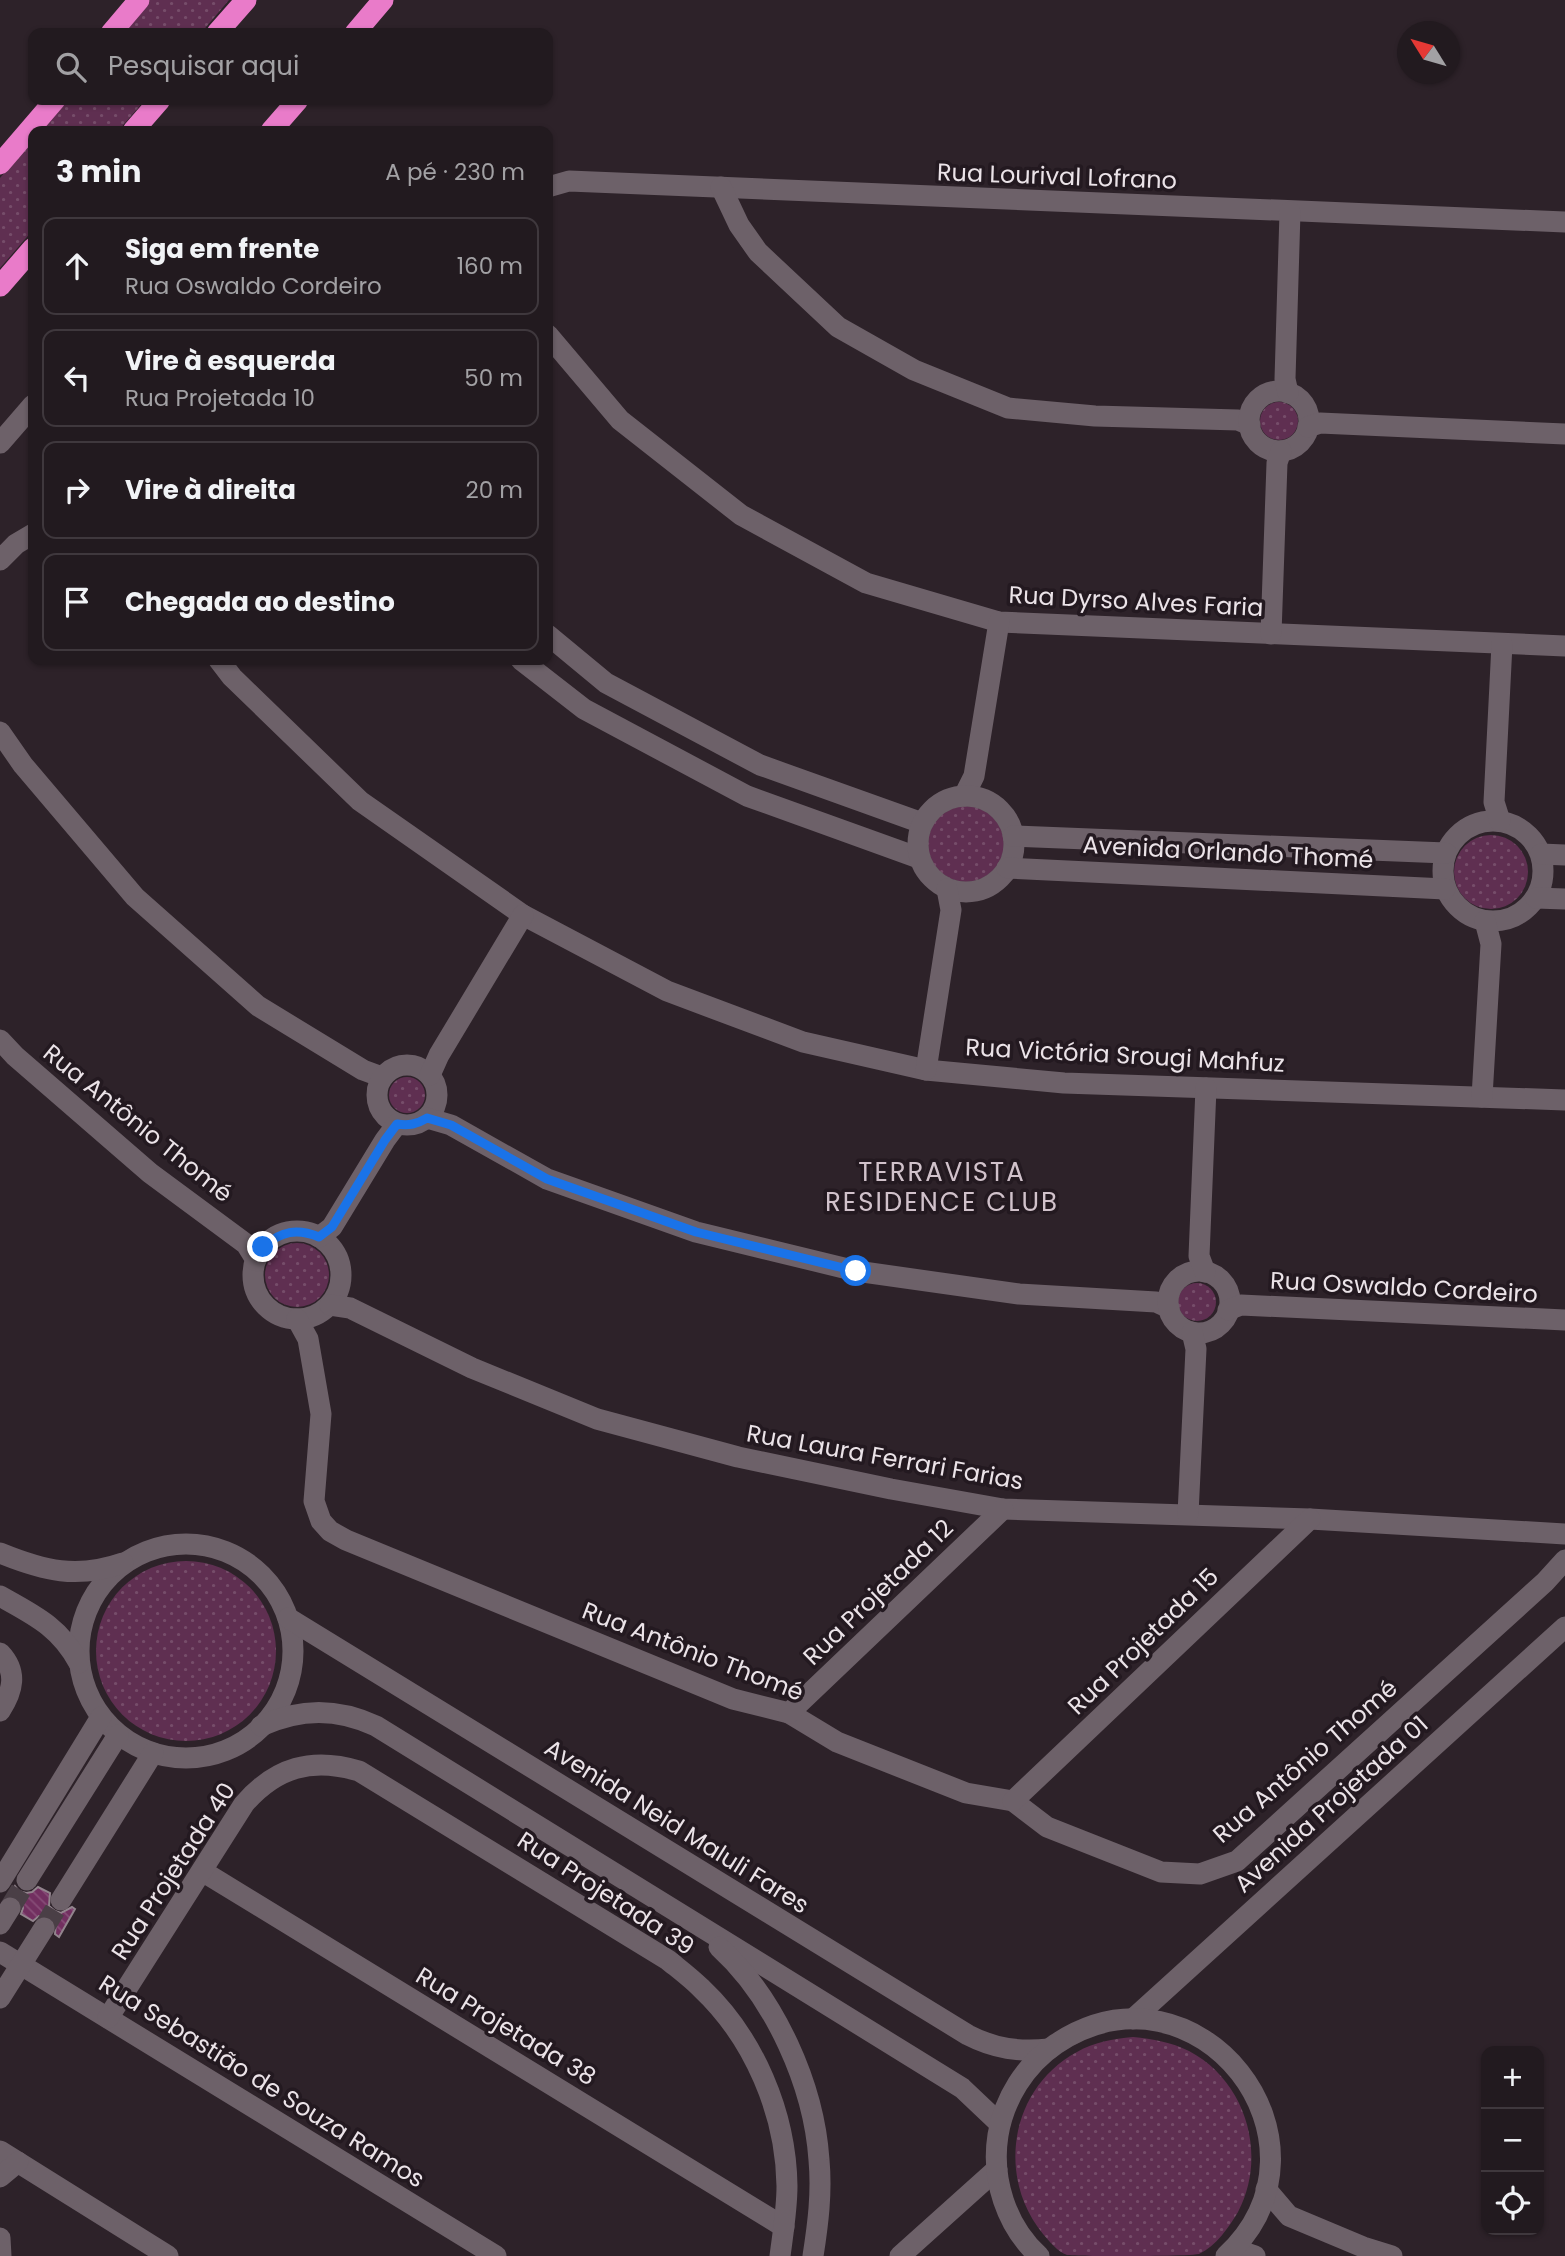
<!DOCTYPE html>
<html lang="pt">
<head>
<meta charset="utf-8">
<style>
	:root { --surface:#221a1f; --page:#2e272c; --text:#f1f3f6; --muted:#a2a1a4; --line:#3f383d }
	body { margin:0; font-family:Poppins,sans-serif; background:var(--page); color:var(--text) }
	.controls { position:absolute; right:21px; bottom:21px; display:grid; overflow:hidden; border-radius:14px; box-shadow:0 2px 5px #0004 }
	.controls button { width:63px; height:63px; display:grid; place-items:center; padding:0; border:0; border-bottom:2px solid var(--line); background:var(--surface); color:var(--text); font:35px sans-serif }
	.compass { position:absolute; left:1397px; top:21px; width:63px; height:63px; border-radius:50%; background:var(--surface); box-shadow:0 2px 5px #0004; rotate:307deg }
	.stop { position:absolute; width:21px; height:21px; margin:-16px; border:5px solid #1a73e8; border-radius:50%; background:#fff }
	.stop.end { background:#1a73e8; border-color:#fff; box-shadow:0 2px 7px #0008 }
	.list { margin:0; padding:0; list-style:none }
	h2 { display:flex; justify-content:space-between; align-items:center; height:91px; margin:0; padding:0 28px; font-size:30px }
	h2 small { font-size:23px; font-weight:400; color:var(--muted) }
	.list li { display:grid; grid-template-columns:46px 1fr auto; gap:21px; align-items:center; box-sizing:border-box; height:98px; margin:0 14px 14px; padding:0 14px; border:2px solid var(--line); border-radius:14px }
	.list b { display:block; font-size:26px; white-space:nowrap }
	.list p { margin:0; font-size:23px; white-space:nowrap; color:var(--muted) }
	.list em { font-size:23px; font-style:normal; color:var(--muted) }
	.icon { flex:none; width:38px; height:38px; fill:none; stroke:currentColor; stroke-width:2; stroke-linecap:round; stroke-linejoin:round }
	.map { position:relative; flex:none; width:1565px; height:2256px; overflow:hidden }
	.search { position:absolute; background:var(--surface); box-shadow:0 2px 5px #0004; left:28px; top:28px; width:525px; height:77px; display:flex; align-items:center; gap:18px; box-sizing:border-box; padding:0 24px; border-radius:14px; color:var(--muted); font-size:26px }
	.panel { position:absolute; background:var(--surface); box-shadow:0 2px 5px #0004; left:28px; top:126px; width:525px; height:539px; border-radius:14px }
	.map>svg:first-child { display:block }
	.grass { fill:url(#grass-dots) }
	.building { fill:url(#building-back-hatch); stroke:#92848d; stroke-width:2 }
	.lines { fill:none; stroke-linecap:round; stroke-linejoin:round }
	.minor-tunnel { stroke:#4a3f46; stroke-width:21; stroke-dasharray:21 10; stroke-linecap:butt }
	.minor { stroke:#6d6169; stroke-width:21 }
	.highway { stroke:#e97bc9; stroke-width:21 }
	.route { stroke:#1a73e8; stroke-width:9 }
	.labels { text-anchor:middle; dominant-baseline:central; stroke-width:7; stroke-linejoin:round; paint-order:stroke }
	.street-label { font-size:24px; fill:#ebe3e8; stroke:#231920 }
	.neighbourhood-label { font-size:26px; letter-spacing:2px; fill:#d1c2cb; stroke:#231920 }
</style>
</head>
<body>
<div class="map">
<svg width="1565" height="2256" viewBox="0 0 1565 2256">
	<defs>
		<pattern id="grass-dots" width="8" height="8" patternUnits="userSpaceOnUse" patternTransform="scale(1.75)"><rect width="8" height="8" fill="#5f2f51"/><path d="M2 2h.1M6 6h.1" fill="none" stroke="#764d6a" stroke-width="1.8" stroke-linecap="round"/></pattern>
		<pattern id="building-back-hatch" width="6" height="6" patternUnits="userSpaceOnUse" patternTransform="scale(1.75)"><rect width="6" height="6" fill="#722f60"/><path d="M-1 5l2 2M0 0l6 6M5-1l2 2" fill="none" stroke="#864d77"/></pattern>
	</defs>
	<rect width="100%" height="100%" fill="#2d2229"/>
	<g class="grass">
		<path d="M150 0H229L201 33H122Z"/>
		<path d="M66 100H145L118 131H39Z"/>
		<path d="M33 138V230L0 268V178Z"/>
		<circle cx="1279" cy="421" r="19"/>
		<circle cx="966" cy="844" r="38"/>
		<circle cx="1491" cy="872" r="37"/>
		<circle cx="407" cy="1095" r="18"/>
		<circle cx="297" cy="1275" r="32"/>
		<circle cx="1197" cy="1302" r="19"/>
		<circle cx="186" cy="1651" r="90"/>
		<path d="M1133 2037C1153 2039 1171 2042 1189 2051 1246 2081 1268 2155 1238 2212 1229 2227 1216 2246 1199 2254 1188 2256 1136 2256 1120 2256 1106 2256 1078 2256 1067 2255 1058 2252 1049 2241 1043 2234 996 2177 1010 2088 1077 2052 1094 2042 1113 2039 1133 2037Z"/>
	</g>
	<path class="building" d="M15 1886 19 1891 26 1893 32 1892 38 1887 50 1893 49 1906 55 1911 61 1913 72 1907 75 1909 59 1937 55 1934 56 1923 50 1917 39 1916 33 1921 21 1914 23 1908 21 1901 16 1897 10 1895Z"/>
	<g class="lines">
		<g class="minor-tunnel">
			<path d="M10 1908 27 1880"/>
			<path d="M44 1928 61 1900"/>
		</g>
		<g class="minor">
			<path d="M548 187 569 181 1565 222"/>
			<path d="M721 187 739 225 758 252 838 327 914 370 1008 408 1095 416 1238 420 1250 425"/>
			<path d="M548 335 620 420 741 515 866 583 999 622 1565 646"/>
			<circle cx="1279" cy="421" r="30"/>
			<path d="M1288 393 1285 379 1290 212"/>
			<path d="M1308 427 1320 423 1565 434"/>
			<path d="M0 443 33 405"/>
			<path d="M0 560 16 544 33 534"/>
			<path d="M1271 634 1277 463 1281 451"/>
			<path d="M548 635 606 683 760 765 922 823"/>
			<path d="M219 660 232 677 360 801 523 915 667 991 803 1042 926 1070 1064 1083 1565 1100"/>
			<path d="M521 660 584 709 747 796 919 858"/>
			<path d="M0 732 23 765 135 897 258 1006 363 1070 382 1077"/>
			<path d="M964 796 974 776 999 622"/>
			<circle cx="966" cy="844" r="48"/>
			<circle cx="1493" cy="871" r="50"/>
			<path d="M1500 821 1494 802 1502 644"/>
			<path d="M1013 836 1446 853"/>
			<path d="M1541 854 1565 855"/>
			<path d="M1007 868 1445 889"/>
			<path d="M1536 898 1565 899"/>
			<path d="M0 1040 15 1056 150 1173 246 1244 256 1260"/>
			<circle cx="407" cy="1095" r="30"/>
			<path d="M926 1070 951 910 947 889"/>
			<path d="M430 1075 439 1055 523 915"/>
			<path d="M1482 1097 1491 944 1485 921"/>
			<path d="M427 1118 451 1125 547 1179 696 1232 856 1271 1019 1294 1156 1302 1169 1308"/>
			<circle cx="297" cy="1275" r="44"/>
			<path d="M319 1237 332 1227 385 1140 397 1124"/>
			<circle cx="1199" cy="1302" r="31"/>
			<path d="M1205 1272 1199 1256 1206 1088"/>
			<path d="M330 1305 350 1308 472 1368 597 1419 738 1457 891 1489 1003 1509 1310 1519 1565 1534"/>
			<path d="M1228 1310 1241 1305 1565 1320"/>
			<path d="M297 1319 308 1339 321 1414 314 1501 321 1521 330 1531 346 1540 733 1699 789 1713 837 1742 966 1793 1013 1801 1047 1827 1161 1872 1200 1874 1237 1861 1545 1582 1565 1560"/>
			<path d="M1188 1514 1196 1349 1192 1332"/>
			<circle cx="186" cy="1651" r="107"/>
			<path d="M0 1553C44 1571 77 1579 123 1563"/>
			<path d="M0 1596C34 1615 60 1627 79 1663"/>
			<path d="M288 1618 968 2035C995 2049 1019 2052 1049 2049"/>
			<path d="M0 1653C18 1672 13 1691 0 1711"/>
			<path d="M789 1713 1003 1509"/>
			<path d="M261 1726C301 1708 337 1708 376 1726L962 2088 1000 2124"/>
			<path d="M1013 1801 1310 1519"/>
			<path d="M202 1871 784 2227"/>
			<path d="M27 1880 118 1735"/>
			<path d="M0 1882 101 1717"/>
			<path d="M61 1900 153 1753"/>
			<path d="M0 1924 10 1908"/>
			<path d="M719 1947C775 1998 814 2085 819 2160 822 2193 818 2224 813 2256"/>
			<path d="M0 1952 496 2256"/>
			<path d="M0 1998 44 1928"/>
			<path d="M108 2018 244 1804C276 1767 312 1757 359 1771L668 1960C679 1969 691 1978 701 1988 754 2038 786 2113 787 2186 787 2209 783 2233 780 2256"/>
			<path d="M1133 2019 1565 1627"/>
			<path d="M0 2151 168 2256"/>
			<path d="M0 2177 18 2162"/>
			<path d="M1266 2189 1289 2216 1363 2247 1392 2256"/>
			<path d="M0 2238 1 2256"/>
			<path d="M1234 2249 1255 2256"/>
			<path d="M900 2256 997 2169"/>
			<path d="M1039 2256C1006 2226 991 2179 998 2135 1004 2099 1025 2065 1056 2044 1198 1950 1347 2143 1226 2256"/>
		</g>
		<g class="highway">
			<path d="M111 33 139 0"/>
			<path d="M217 33 246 0"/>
			<path d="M355 33 383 0"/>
			<path d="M133 131 160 100"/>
			<path d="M271 131 298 100"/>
			<path d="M0 164 55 100"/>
			<path d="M0 286 33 248"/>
		</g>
	</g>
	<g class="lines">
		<path class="route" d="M263 1247C281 1231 297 1228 319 1237L332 1227 385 1140 397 1124C409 1126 417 1124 427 1118L451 1125 547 1179 696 1232 856 1271"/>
	</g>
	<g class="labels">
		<g class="street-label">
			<text transform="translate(1057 176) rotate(2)">Rua Lourival Lofrano</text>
			<text transform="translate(1136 601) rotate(3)">Rua Dyrso Alves Faria</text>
			<text transform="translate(1228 852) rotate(3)">Avenida Orlando Thomé</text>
			<text transform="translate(1125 1055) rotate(3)">Rua Victória Srougi Mahfuz</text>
			<text transform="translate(138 1123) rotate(39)">Rua Antônio Thomé</text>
			<text transform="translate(1404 1287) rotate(3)">Rua Oswaldo Cordeiro</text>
			<text transform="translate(885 1457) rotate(10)">Rua Laura Ferrari Farias</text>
			<text transform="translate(878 1592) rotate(-44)">Rua Projetada 12</text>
			<text transform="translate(1143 1641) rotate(-44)">Rua Projetada 15</text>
			<text transform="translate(693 1651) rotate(21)">Rua Antônio Thomé</text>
			<text transform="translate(1305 1761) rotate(-41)">Rua Antônio Thomé</text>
			<text transform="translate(1331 1804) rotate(-42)">Avenida Projetada 01</text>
			<text transform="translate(677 1826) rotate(32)">Avenida Neid Maluli Fares</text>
			<text transform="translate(173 1871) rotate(-57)">Rua Projetada 40</text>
			<text transform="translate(606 1893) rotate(33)">Rua Projetada 39</text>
			<text transform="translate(506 2026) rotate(31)">Rua Projetada 38</text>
			<text transform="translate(262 2081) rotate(32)">Rua Sebastião de Souza Ramos</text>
		</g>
		<g class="neighbourhood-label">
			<text x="942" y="1172">TERRAVISTA<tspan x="942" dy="30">RESIDENCE CLUB</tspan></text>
		</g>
	</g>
</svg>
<div class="controls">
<button>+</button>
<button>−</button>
<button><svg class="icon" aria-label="locate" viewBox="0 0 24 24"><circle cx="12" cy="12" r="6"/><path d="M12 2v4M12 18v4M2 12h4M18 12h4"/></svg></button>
</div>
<svg class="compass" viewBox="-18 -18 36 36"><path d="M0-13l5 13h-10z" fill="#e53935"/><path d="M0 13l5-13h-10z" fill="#a2a1a4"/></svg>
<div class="stop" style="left:856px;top:1271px"></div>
<div class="stop end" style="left:263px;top:1247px"></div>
<div class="search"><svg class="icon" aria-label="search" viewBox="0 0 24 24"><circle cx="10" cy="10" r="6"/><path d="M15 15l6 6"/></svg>Pesquisar aqui</div>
<section class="panel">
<h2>3 min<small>A pé · 230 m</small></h2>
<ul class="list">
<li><svg class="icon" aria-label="ahead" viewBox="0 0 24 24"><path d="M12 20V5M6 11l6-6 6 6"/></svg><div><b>Siga em frente</b><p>Rua Oswaldo Cordeiro</p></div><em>160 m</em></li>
<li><svg class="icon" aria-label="left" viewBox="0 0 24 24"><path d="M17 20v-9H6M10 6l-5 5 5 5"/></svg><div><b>Vire à esquerda</b><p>Rua Projetada 10</p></div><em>50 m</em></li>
<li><svg class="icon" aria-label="right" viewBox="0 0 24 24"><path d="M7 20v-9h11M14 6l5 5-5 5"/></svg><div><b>Vire à direita</b></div><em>20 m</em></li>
<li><svg class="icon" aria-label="arrive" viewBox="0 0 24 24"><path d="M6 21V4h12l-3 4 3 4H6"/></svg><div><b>Chegada ao destino</b></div></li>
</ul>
</section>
</div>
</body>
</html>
